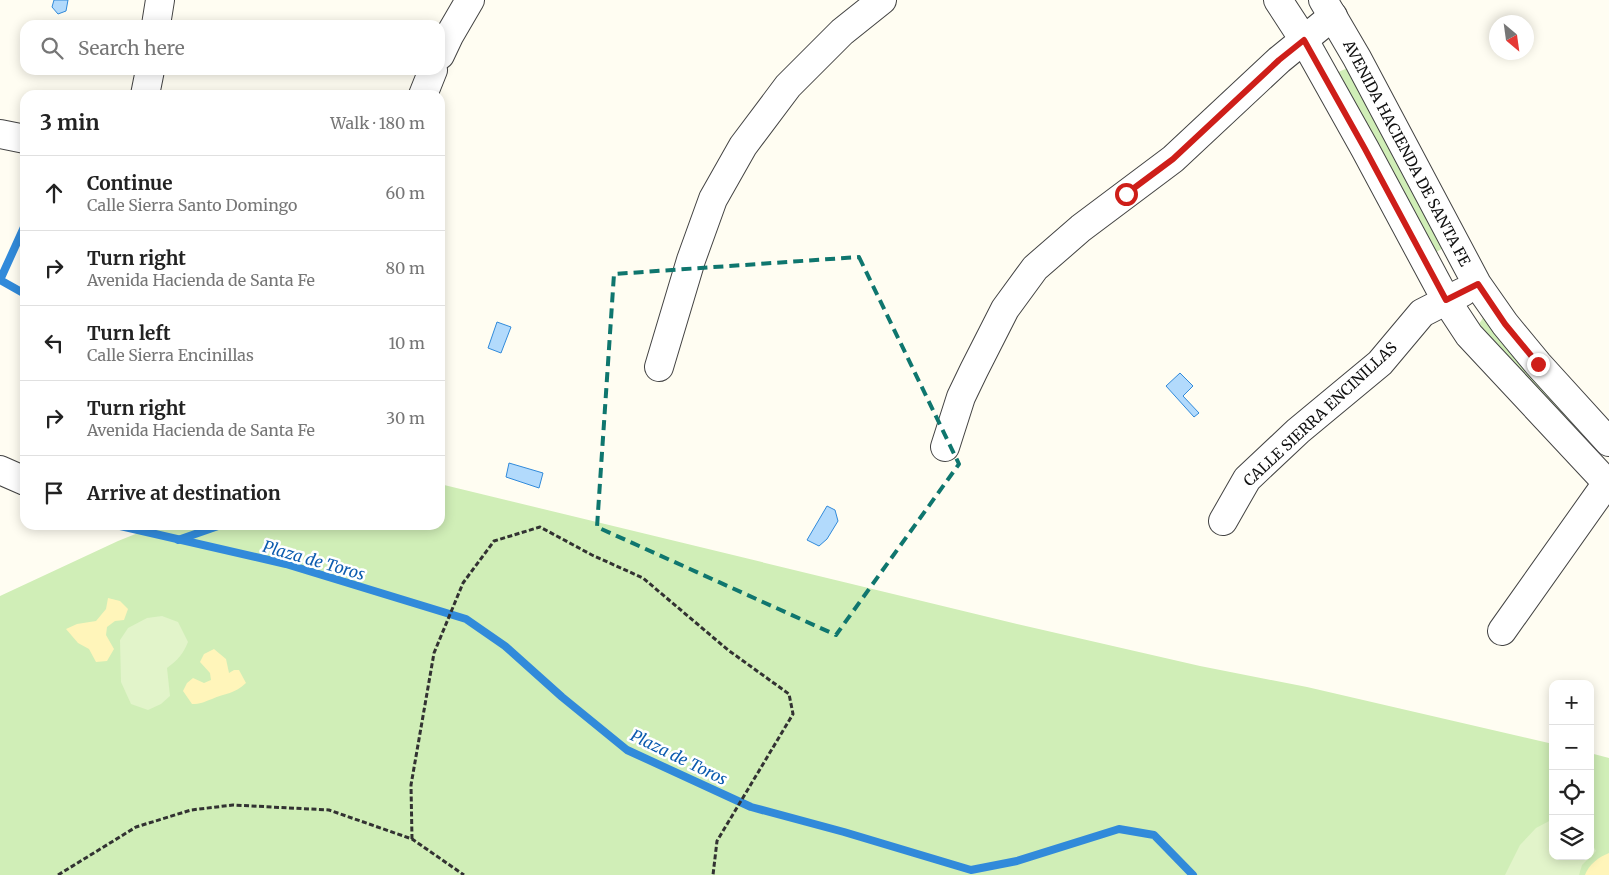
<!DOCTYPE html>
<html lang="en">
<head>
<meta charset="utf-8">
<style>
	:root { --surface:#fff; --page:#f6f6f6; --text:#222; --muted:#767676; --line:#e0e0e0 }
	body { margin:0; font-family:Merriweather,serif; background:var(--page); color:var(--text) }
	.controls { position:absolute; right:15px; bottom:15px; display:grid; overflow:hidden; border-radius:10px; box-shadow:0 2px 12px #0003 }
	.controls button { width:45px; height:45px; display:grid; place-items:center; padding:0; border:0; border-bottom:1px solid var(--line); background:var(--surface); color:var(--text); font:25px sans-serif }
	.compass { position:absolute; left:1489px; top:15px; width:45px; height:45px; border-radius:50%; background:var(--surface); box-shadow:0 2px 12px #0003; rotate:151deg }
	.stop { position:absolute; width:15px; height:15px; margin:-11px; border:4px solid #ce1e19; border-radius:50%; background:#fff }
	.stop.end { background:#ce1e19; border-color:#fff; box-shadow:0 1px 5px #0008 }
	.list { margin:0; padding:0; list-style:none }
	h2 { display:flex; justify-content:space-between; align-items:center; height:65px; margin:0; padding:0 20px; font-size:21px }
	h2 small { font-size:16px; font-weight:400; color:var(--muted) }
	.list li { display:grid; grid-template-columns:32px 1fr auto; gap:15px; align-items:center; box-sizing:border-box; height:75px; padding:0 20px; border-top:1px solid var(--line) }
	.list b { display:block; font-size:19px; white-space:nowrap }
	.list p { margin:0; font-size:16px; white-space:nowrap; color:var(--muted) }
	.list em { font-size:16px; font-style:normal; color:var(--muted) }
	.icon { flex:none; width:28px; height:28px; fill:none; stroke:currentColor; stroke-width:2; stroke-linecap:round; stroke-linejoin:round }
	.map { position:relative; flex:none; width:1609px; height:875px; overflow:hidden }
	.search { position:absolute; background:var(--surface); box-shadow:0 2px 12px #0003; left:20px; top:20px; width:425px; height:55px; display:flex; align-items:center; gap:12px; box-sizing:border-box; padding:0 18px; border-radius:15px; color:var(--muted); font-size:19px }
	.panel { position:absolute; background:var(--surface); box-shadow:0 2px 12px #0003; left:20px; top:90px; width:425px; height:440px; border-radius:15px }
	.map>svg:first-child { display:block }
	.green { fill:#d0eeb7 }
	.sand { fill:#fff5ba }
	.pitch { fill:#e2f4ca }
	.water { fill:#b2dafc; stroke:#318ada }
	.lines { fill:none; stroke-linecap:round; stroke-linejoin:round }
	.stream { stroke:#318ada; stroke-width:8 }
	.minor-casing { stroke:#434343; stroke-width:30 }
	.path { stroke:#323232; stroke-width:3; stroke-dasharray:5 2.5; stroke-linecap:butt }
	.minor { stroke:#fff; stroke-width:28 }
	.route { stroke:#ce1e19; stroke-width:6 }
	.marked { fill:none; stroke:#0f766e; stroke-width:4; stroke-dasharray:10 6; stroke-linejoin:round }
	.labels { text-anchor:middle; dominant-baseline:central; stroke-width:5; stroke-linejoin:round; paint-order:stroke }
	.street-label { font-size:15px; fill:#101010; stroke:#fff }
	.water-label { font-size:16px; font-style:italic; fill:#0c5baf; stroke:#fff }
</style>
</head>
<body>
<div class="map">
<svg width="1609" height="875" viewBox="0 0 1609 875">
	<rect width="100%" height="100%" fill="#fffdf2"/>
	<g class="green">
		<path d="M1350 67 1448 245 1433 254 1336 73Z"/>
		<path d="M1485 315 1592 430 1583 439 1477 327Z"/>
		<path d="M440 484 1017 624 1200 666 1307 687 1553 744V856H1590V753L1609 758V875H0V596L118 541 158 525H440Z"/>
	</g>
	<g class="sand">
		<path d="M108 598 120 601 128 609 124 620 115 621 107 627 106 635 114 649 107 661 96 662 89 649 78 643 66 629 77 624 96 621 106 609Z"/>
		<path d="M214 649 226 659 229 673 234 670H239L246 683C235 694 225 693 212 699 204 702 200 704 192 704L183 691 187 683 193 678 204 683 211 680 210 673 200 662 204 654Z"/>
		<path d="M1609 853V875H1585C1589 864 1599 857 1609 853Z"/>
	</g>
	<g class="pitch">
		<path d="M162 616 178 622 188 642C183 654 178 660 167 668L170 696 161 704 148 710 131 704 121 682 120 640 128 628 147 618Z"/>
		<path d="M1553 819V856H1590V841L1596 851 1582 865 1579 875H1505L1520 845 1536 828Z"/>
	</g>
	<g class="water">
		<path d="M54 0H68L66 11 58 14 52 7Z"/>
		<path d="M497 322 511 327 501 353 488 348Z"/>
		<path d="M1180 373 1193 386 1183 396 1199 413 1194 417 1166 386Z"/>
		<path d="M509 463 543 473 539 488 506 477Z"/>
		<path d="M827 506 835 510 838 521 827 539 819 546 807 540Z"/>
	</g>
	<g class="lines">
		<g class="stream">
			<path d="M25 225 0 280 25 294"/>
			<path d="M116 525 286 564 466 619 505 646 562 697 627 750 751 807 844 832 971 870 1017 861 1119 829 1154 835 1193 875"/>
			<path d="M178 540 221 525"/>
		</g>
		<g class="minor-casing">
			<g id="minor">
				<path d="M1278 0 1304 40 1365 149 1446 300 1469 335 1609 485"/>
				<path d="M1323 0 1357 58 1477 284 1505 324 1538 364 1609 442"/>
				<path d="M156 25 160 0"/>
				<path d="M440 55 449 36 470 0"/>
				<path d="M145 95 150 70"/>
				<path d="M423 95 433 70"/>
				<path d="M0 134 25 139"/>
				<path d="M659 367 691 260 713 199 743 146 788 86 842 32 882 0"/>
				<path d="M945 447 961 397 974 370 1005 309 1035 268 1081 228 1173 159 1279 60 1333 16"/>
				<path d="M0 470 25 481"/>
				<path d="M1223 521 1247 479 1298 431 1380 363 1422 313 1463 292"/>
				<path d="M1502 631 1609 480"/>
			</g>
		</g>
		<g class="path">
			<path d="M412 839 411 785 434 653 463 583 494 541 540 527 592 555 643 578 728 650 789 694 793 714 717 841 713 875"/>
			<path d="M58 875 136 827 191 810 233 805 329 810 412 839 464 875"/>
		</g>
		<use href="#minor" class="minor"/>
	</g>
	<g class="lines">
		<path class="route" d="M1126 194 1173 159 1279 60 1304 40 1365 149 1446 300 1478 284 1505 324 1538 364"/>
	</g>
	<path class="marked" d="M859 257 959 464 836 635 597 527 614 274Z"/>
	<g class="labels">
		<g class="street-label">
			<text transform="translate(1407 153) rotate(62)">AVENIDA HACIENDA DE SANTA FE</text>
			<text transform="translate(1320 414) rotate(-43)">CALLE SIERRA ENCINILLAS</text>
		</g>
		<g class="water-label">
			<text transform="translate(314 560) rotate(16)">Plaza de Toros</text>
			<text transform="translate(679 757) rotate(26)">Plaza de Toros</text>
		</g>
	</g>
</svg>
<div class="controls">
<button>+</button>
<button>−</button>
<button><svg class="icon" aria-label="locate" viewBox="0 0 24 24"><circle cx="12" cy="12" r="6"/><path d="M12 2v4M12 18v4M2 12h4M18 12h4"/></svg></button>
<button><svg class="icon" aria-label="layers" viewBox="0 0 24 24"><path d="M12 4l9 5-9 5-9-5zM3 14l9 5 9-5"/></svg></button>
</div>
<svg class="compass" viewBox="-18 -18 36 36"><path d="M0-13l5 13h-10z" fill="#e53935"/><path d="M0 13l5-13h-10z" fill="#767676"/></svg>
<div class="stop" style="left:1126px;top:194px"></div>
<div class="stop end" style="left:1538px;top:364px"></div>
<div class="search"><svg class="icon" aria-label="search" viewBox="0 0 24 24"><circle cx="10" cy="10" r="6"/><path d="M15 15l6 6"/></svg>Search here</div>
<section class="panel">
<h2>3 min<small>Walk · 180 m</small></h2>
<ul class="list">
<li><svg class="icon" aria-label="ahead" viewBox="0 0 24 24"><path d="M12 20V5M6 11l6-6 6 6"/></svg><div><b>Continue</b><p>Calle Sierra Santo Domingo</p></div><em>60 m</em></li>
<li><svg class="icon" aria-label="right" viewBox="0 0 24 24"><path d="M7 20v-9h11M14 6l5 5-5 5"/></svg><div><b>Turn right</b><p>Avenida Hacienda de Santa Fe</p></div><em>80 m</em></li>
<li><svg class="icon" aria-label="left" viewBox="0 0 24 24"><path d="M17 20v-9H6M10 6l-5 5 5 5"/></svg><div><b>Turn left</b><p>Calle Sierra Encinillas</p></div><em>10 m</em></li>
<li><svg class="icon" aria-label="right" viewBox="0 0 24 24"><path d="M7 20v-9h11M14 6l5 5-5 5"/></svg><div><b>Turn right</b><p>Avenida Hacienda de Santa Fe</p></div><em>30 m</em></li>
<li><svg class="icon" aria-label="arrive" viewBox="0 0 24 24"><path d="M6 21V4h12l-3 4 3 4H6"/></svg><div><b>Arrive at destination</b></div></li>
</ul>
</section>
</div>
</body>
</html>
